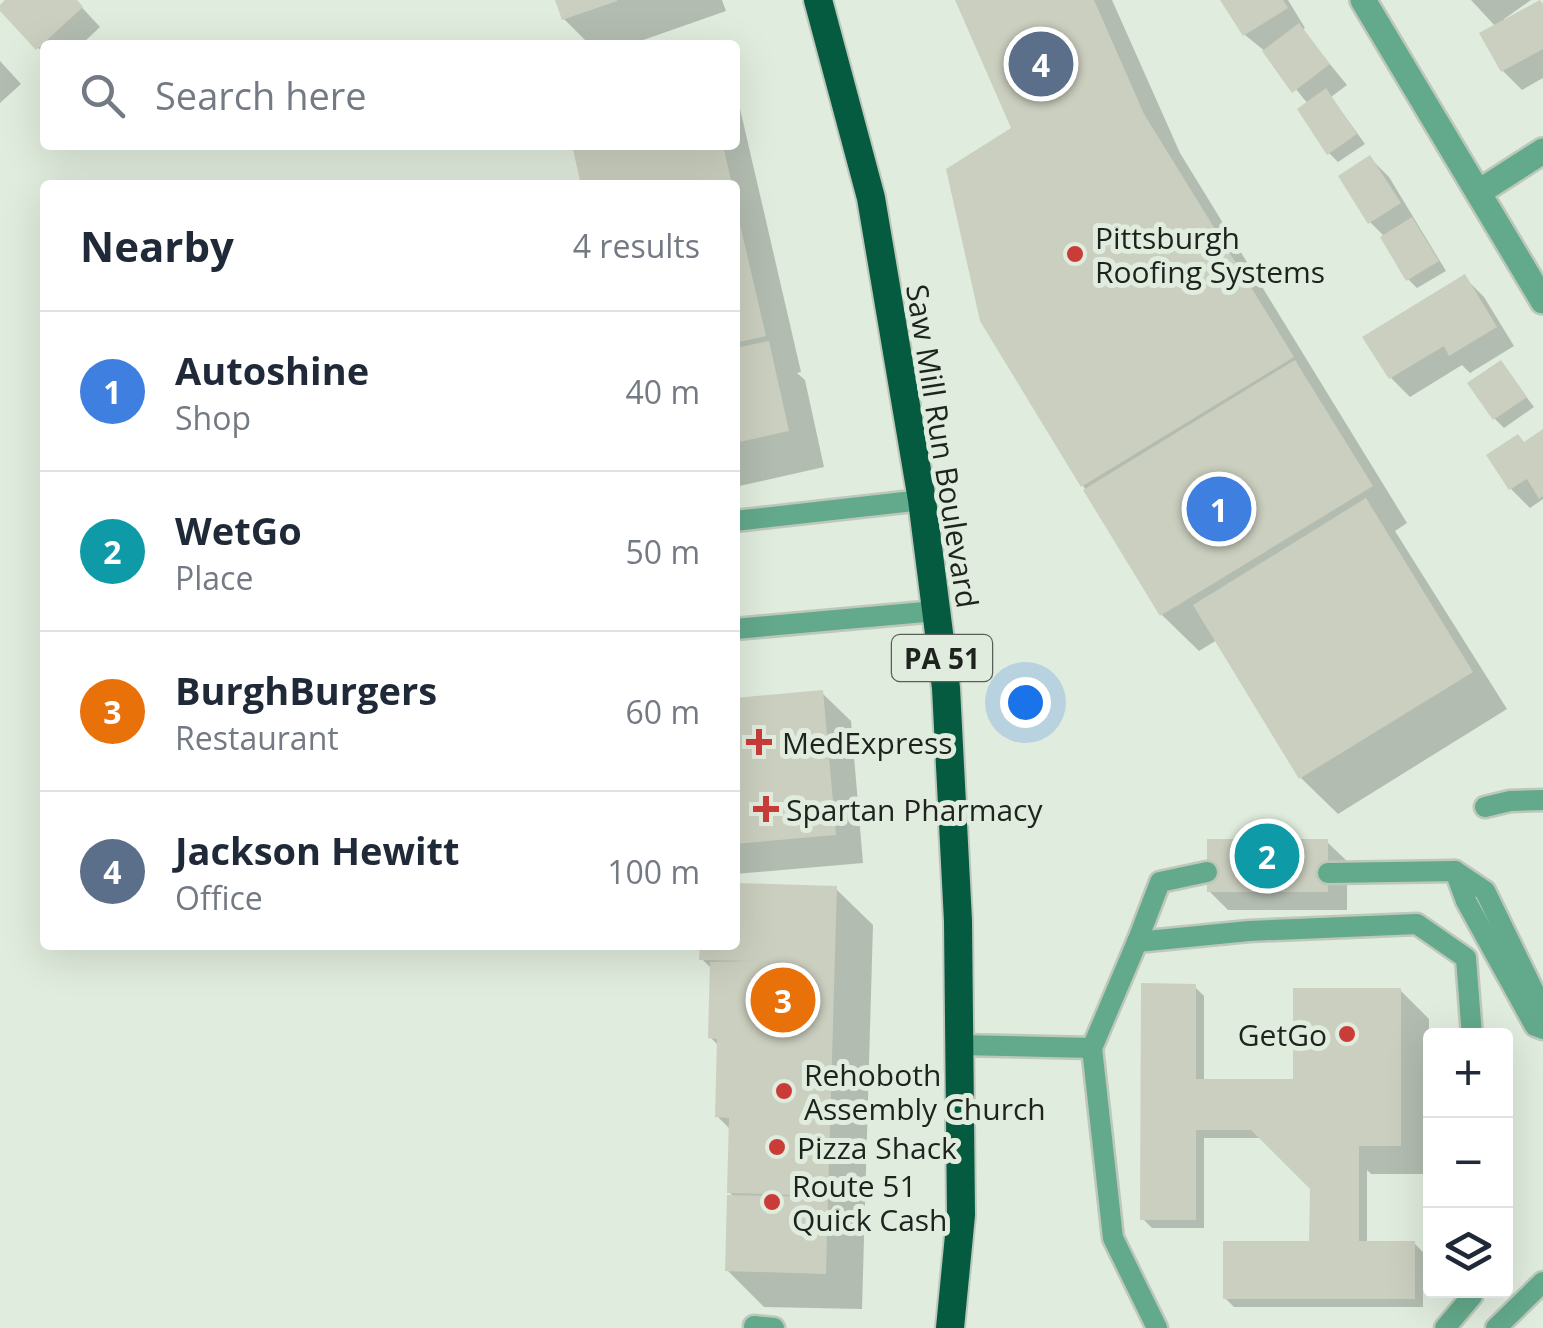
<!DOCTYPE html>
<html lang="en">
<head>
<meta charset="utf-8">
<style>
	:root { --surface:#fff; --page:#f6f6f7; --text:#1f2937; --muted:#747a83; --line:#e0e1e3; --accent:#b45309 }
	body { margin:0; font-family:"Open Sans",sans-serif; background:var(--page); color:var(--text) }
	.controls { position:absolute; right:30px; bottom:30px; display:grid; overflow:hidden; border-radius:10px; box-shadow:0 10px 40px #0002 }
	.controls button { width:90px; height:90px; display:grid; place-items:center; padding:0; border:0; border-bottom:2px solid var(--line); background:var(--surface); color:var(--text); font:50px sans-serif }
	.you { position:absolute; left:1025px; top:702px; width:35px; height:35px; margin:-25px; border:8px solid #fff; border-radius:50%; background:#1a73e8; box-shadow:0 0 0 15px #1a73e833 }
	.badge { display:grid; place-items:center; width:65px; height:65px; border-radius:50%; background:var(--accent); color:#fff; font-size:32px; font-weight:700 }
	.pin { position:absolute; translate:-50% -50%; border:5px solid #fff; box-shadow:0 2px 10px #0006 }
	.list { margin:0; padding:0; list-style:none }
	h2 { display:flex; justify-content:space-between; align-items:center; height:130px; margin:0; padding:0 40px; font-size:42px }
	h2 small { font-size:32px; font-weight:400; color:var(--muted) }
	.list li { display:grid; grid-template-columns:65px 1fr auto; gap:30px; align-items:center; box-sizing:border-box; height:160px; padding:0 40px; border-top:2px solid var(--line) }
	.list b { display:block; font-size:38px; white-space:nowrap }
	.list p { margin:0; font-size:32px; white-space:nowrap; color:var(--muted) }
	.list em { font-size:32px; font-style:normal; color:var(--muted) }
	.icon { flex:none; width:55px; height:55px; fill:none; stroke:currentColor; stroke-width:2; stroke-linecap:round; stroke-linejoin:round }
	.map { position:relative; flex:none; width:1543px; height:1328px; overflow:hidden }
	.search { position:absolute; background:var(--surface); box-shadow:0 10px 40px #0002; left:40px; top:40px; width:700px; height:110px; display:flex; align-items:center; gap:25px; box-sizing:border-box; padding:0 35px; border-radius:10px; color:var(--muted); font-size:38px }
	.panel { position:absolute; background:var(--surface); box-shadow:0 10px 40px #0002; left:40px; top:180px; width:700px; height:770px; border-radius:10px }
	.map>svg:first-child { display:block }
	.shadow { fill:#0003 }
	.building { fill:#cbcfbf }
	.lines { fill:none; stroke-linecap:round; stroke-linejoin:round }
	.service-casing { stroke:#bdc8bb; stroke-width:25 }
	.minor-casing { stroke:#bdc8bb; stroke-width:30 }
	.trunk-casing { stroke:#bdc8bb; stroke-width:32 }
	.service { stroke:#63a98b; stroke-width:20 }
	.minor { stroke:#63a98b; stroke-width:25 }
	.trunk { stroke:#045b40; stroke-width:28 }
	.poi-dot { fill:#ca3c38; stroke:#e0ecde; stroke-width:4 }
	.labels { text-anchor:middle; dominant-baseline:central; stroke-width:10; stroke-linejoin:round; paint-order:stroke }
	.shield { fill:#e0ecde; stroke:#585f58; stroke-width:2.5 }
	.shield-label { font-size:28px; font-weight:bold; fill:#1e231e }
	.poi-label { font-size:30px; fill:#1e231e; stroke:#e0ecde; text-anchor:start }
	.street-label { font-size:30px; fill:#1e231e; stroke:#e0ecde }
</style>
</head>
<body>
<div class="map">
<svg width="1543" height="1328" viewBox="0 0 1543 1328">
	<rect width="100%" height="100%" fill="#e0ecde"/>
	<g class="shadow">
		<path d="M9 0H75L100 27 81 45H45V55L1 8Z"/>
		<path d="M557 0H722L726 11 629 45H590L564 19Z"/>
		<path d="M958 0H1112L1180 153 1407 523 1395 531 1507 709 1338 814 1301 778 1217 640 1199 651 1162 615 982 320 1014 129Z"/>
		<path d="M1223 0H1288L1305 28 1302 30 1347 85 1331 97 1365 144 1338 162 1329 153 1308 104 1266 52 1245 35Z"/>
		<path d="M1471 0H1531L1504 19 1506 22 1543 5V78L1522 90 1503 71 1496 27Z"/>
		<path d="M0 61 21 84 0 103Z"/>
		<path d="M735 87 801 372 797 373 805 380 824 467 735 487V185H583L574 145H735Z"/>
		<path d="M1370 158 1389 177 1446 271 1417 288 1408 279 1385 237 1370 222Z"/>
		<path d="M1465 278 1484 297 1514 346 1470 373 1462 365 1410 397 1391 378Z"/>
		<path d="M1501 363 1534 407 1504 428 1495 419Z"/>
		<path d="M1543 432V499L1530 508 1511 489 1525 444Z"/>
		<path d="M822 693 851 721 863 863 735 874V701Z"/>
		<path d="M1327 842 1347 861V910H1228L1209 891Z"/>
		<path d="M735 886 836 889 873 925 862 1309 764 1307 727 1270 735 1198 729 1192 731 1130 717 1116 719 1046 710 1037 712 969 702 959V945H735Z"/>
		<path d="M1195 987 1204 996V1082H1292L1400 990 1429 1019 1428 1174H1371L1367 1170V1243H1414L1423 1252V1307H1234L1225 1298 1311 1243 1312 1188 1263 1138H1204V1228H1152L1143 1219Z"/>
	</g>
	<g class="building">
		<path d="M5 0H77L83 7 36 50 0 11V5Z"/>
		<path d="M555 0H617V1L562 20Z"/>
		<path d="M955 0H1094L1144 114 1294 357 1081 487 980 321 946 169 1011 128Z"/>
		<path d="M1220 0H1283L1288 8 1243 36Z"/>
		<path d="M1540 0 1543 4V49L1501 72 1479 33Z"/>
		<path d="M1299 23 1330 64 1292 93 1262 51Z"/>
		<path d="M1326 88 1357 134 1327 155 1297 109Z"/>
		<path d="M572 145H723L732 185H581Z"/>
		<path d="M1370 155 1401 203 1368 224 1338 176Z"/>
		<path d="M735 203 766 336 735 343Z"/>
		<path d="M1412 217 1439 261 1406 281 1380 237Z"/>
		<path d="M1465 274 1497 327 1449 356 1444 346 1389 379 1362 337Z"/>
		<path d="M769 341 789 431 735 443V348Z"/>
		<path d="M1295 360 1373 486 1160 616 1083 490Z"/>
		<path d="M1501 360 1527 397 1493 420 1467 383Z"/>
		<path d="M1543 429V496L1539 499 1527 479 1509 490 1486 455 1518 434 1524 442Z"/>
		<path d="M1366 498 1473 672 1299 779 1193 605Z"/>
		<path d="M823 690 836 835 735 844V698Z"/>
		<rect x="1207" y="839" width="121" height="53"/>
		<path d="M735 883 837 886 828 1196 727 1193 729 1118 715 1117 717 1039 708 1038 710 962 753 961 699 960 700 945H735Z"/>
		<path d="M1141 983 1196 984V1079H1293V988H1401V1146H1359V1241H1415V1299H1223V1241H1309L1310 1189 1251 1130H1196V1220H1140Z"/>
		<path d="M727 1195 828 1197 826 1274 725 1271Z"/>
	</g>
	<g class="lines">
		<g class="service-casing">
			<g id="service">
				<path d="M735 521 922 500"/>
				<path d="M735 629 936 611"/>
				<path d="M1485 807 1510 801 1543 800"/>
				<path d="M1455 871 1485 891 1543 1010"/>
				<path d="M1328 873 1455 871 1466 901 1535 1026 1543 1029"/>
				<path d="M1137 942 1160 882 1207 872"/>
				<path d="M959 1045 1092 1048"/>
				<path d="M754 1326 774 1328"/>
				<path d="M1157 1328 1113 1238 1092 1048 1137 942 1249 931 1417 924 1466 958 1472 1036"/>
				<path d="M1445 1328 1472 1296 1473 1290"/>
				<path d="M1496 1328 1543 1282"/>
			</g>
		</g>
		<g class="minor-casing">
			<g id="minor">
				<path d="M1363 0 1543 301"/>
				<path d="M1479 192 1543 151"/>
			</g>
		</g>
		<g class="trunk-casing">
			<path id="trunk" d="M818 0 871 198 922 500 946 688 958 921 961 1215 950 1328"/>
		</g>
		<use href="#service" class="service"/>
		<use href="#minor" class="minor"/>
		<use href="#trunk" class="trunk"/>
	</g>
	<g class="poi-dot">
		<circle cx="1075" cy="254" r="10"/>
		<path d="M754 727h10v10h10v10h-10v10h-10v-10h-10v-10h10z"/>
		<path d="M761 794h10v10h10v10h-10v10h-10v-10h-10v-10h10z"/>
		<circle cx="1347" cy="1034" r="10"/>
		<circle cx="784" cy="1091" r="10"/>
		<circle cx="777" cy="1147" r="10"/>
		<circle cx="772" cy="1202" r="10"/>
	</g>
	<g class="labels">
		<rect class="shield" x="892" y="635" width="100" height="46" rx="8"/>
		<g class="shield-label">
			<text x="942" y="658">PA 51</text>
		</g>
		<g class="poi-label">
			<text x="1095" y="237">Pittsburgh<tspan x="1095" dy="34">Roofing Systems</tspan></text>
			<text x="782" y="742">MedExpress</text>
			<text x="786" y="809">Spartan Pharmacy</text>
			<text x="1327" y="1034" text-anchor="end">GetGo</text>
			<text x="804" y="1074">Rehoboth<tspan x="804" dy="34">Assembly Church</tspan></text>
			<text x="797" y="1147">Pizza Shack</text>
			<text x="792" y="1185">Route 51<tspan x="792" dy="34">Quick Cash</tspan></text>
		</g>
		<g class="street-label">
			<text transform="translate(943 446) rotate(81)">Saw Mill Run Boulevard</text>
		</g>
	</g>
</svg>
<div class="controls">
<button>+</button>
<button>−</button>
<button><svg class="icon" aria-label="layers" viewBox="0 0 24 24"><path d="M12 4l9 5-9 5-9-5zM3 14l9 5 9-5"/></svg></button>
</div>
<div class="you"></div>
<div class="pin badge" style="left:1219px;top:509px;background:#3f7fe0">1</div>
<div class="pin badge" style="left:1267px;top:856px;background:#0f9aa8">2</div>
<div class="pin badge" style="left:783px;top:1000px;background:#e8710a">3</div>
<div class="pin badge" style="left:1041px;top:64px;background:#5c6f8a">4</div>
<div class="search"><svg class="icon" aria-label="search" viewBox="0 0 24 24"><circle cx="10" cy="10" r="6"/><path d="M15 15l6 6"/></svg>Search here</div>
<section class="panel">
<h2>Nearby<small>4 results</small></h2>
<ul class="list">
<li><span class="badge" style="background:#3f7fe0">1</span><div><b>Autoshine</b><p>Shop</p></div><em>40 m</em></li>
<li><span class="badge" style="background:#0f9aa8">2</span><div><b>WetGo</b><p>Place</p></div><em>50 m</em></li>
<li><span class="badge" style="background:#e8710a">3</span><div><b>BurghBurgers</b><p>Restaurant</p></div><em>60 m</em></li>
<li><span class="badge" style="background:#5c6f8a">4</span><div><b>Jackson Hewitt</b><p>Office</p></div><em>100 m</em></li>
</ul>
</section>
</div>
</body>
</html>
